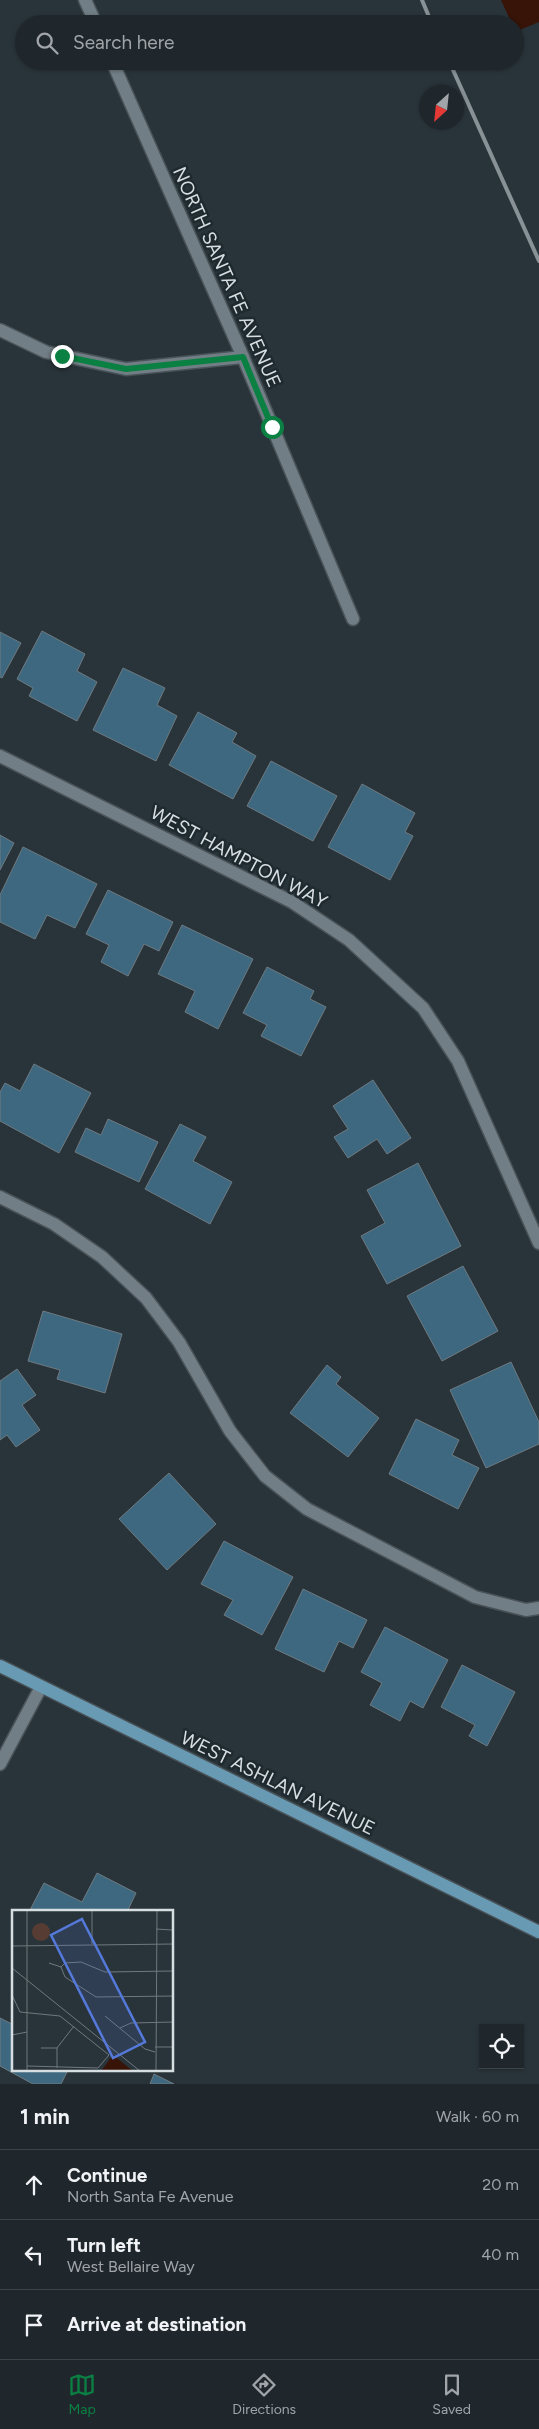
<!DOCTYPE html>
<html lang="en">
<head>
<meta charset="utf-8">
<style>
	:root { --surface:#1f272c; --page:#272f34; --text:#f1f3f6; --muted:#a1a5a9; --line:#3c4448; --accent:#0b8043 }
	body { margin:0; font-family:Figtree,sans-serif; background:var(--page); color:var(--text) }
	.controls { position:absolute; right:15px; bottom:15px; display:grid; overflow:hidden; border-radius:0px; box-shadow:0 1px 4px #0004 }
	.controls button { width:45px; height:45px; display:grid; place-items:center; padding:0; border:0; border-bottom:1px solid var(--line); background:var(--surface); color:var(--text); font:25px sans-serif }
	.compass { position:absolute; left:419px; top:85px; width:45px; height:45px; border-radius:50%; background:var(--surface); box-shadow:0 1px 4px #0004; rotate:207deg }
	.stop { position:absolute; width:15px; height:15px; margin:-11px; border:4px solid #0b8043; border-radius:50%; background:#fff }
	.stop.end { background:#0b8043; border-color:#fff; box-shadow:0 1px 5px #0008 }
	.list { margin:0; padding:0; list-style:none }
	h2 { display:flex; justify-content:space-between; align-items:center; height:65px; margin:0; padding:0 20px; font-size:21px }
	h2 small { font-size:16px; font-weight:400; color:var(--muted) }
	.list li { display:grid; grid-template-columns:32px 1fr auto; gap:15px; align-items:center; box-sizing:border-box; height:70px; padding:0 20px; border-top:1px solid var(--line) }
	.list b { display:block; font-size:19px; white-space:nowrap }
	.list p { margin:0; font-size:16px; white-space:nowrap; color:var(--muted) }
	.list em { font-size:16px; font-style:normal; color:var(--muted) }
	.icon { flex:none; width:28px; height:28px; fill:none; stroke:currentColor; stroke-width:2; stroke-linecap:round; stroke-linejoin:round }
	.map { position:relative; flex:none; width:539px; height:2084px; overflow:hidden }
	.search { position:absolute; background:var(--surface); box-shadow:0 1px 4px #0004; left:15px; right:15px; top:15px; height:55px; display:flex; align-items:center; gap:12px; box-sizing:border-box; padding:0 18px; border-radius:28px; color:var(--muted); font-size:19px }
	.sheet { height:275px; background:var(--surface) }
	nav { display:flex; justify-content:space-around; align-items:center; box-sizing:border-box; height:70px; border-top:1px solid var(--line); background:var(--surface); font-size:14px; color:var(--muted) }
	nav a { display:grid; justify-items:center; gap:2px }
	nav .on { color:var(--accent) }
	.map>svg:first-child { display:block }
	.water { fill:#371407 }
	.building { fill:#3e687f; stroke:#6e7a81 }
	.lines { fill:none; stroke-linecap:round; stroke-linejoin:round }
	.street-casing { stroke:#485257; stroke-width:15 }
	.primary-casing { stroke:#485257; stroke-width:15 }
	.street { stroke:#717e85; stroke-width:12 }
	.primary { stroke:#699ab4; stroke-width:12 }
	.rail { stroke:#889196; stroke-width:4 }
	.route { stroke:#0b8043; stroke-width:6 }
	.labels { text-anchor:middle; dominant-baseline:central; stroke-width:5; stroke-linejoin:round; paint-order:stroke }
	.street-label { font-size:19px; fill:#d7dee2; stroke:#1f2a30 }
	.inset-road { fill:none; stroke:#6f787d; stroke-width:1 }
	.view { fill:#5579db; fill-opacity:0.15; stroke:#5579db; stroke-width:2.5 }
	.inset-edge { fill:none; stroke:#d7dee2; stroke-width:2.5 }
</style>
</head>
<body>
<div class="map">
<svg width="539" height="2084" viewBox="0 0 539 2084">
	<rect width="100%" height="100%" fill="#29343a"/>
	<path class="water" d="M501 0H539V22L515 32V24H512Z"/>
	<g class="building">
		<path d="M42 631 85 654 77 671 97 682 77 721 29 696 33 688 17 679Z"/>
		<path d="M0 632 21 643 2 678 0 677Z"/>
		<path d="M123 668 165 688 157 705 177 716 156 761 93 730Z"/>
		<path d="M198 712 237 733 232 742 256 756 233 799 169 765Z"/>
		<path d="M271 761 337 796 313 841 247 806Z"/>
		<path d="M362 784 415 813 405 832 413 836 390 880 328 847Z"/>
		<path d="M0 835 14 843 0 870Z"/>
		<path d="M23 847 97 884 75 928 47 915 35 939 0 922V895Z"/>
		<path d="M108 890 173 922 159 951 144 944 128 976 101 962 109 945 86 934Z"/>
		<path d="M182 925 253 959 218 1029 185 1012 195 991 158 974Z"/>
		<path d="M267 967 314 991 310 999 326 1007 301 1056 261 1036 267 1025 243 1013Z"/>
		<path d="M34 1064 91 1093 59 1153 0 1121V1092L5 1083 20 1091Z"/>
		<path d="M373 1080 411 1138 387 1154 377 1139 348 1158 334 1137 348 1129 333 1106Z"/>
		<path d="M108 1119 158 1142 139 1182 75 1152 86 1128 101 1135Z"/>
		<path d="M180 1124 206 1137 193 1161 232 1182 210 1224 145 1189Z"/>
		<path d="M418 1163 461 1246 387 1284 361 1236 385 1223 367 1190Z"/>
		<path d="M463 1266 498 1331 442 1361 407 1296Z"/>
		<path d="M43 1311 122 1334 105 1393 57 1379 60 1370 28 1361Z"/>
		<path d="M511 1362 539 1422V1444L486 1468 450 1390Z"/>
		<path d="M327 1365 341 1377 336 1384 379 1418 348 1457 290 1413Z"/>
		<path d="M17 1369 36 1395 22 1405 40 1430 16 1447 7 1435 0 1440V1381Z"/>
		<path d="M416 1419 459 1440 452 1455 479 1468 458 1509 389 1474Z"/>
		<path d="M169 1473 216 1524 167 1570 119 1519Z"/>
		<path d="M224 1541 293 1577 262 1635 224 1615 233 1600 201 1584Z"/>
		<path d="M303 1589 367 1620 353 1648 339 1641 324 1672 275 1649Z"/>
		<path d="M385 1627 448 1660 423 1708 410 1701 400 1721 370 1705 382 1683 361 1672Z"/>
		<path d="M462 1665 515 1692 487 1746 469 1736 475 1725 441 1707Z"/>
		<path d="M97 1873 136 1893 127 1912H29L44 1883 82 1902Z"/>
		<path d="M0 2018 14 2025V2070H68L61 2084H33L0 2066Z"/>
		<path d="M154 2074 174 2084H150Z"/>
	</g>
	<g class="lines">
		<g class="street-casing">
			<g id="street">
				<path d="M85 0 96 24"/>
				<path d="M112 61 243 357 353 619"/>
				<path d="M0 330 46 352 126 369 243 357"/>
				<path d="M0 756 292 902 349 940 423 1008 458 1061 539 1243"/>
				<path d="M0 1197 54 1224 102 1257 146 1298 179 1342 230 1431 265 1476 307 1509 475 1597 526 1610 539 1608"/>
				<path d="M0 1764 41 1687"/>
			</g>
		</g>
		<g class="primary-casing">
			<path id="primary" d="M0 1666 539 1932"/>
		</g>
		<use href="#street" class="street"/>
		<use href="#primary" class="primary"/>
		<g class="rail">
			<path d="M422 0 432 24"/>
			<path d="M449 61 539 261"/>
		</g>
	</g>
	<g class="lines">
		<path class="route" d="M62 356 126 369 243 357 272 427"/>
	</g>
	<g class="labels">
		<g class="street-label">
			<text transform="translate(227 277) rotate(66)">NORTH SANTA FE AVENUE</text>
			<text transform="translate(239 857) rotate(28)">WEST HAMPTON WAY</text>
			<text transform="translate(278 1783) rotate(26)">WEST ASHLAN AVENUE</text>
		</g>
	</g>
	<g transform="translate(12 1910)">
		<rect width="161" height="161" fill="#29343a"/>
		<path d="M20 22a9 9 0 1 1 18 0a9 9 0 1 1-18 0Z" fill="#573c33"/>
		<path d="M101 145 121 161H71H89Z" fill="#371407"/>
		<path class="inset-road" d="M15 0V161M144 19 160 20M80 34V0M0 36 162 34M37 53 49 57 53 53 69 52 93 62 162 61M49 57 53 67 84 87 162 86M0 58 128 161M0 85 8 102 48 106 97 145 86 158 15 156M93 106 133 139 143 142M108 118 119 113 162 112M0 125 15 122M143 137H162M29 138H45M45 158V138L62 116M144 161 145 0"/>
		<path class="view" d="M70 9 133 132 101 148 39 25Z"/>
		<rect width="161" height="161" class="inset-edge"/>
	</g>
</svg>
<div class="controls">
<button><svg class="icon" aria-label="locate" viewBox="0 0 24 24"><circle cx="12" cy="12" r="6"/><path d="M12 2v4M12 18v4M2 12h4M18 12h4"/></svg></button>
</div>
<svg class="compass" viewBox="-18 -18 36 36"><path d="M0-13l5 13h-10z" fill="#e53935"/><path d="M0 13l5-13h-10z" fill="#a1a5a9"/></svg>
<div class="stop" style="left:272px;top:427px"></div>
<div class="stop end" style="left:62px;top:356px"></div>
<div class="search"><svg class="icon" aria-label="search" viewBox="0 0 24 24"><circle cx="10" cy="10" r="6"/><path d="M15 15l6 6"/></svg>Search here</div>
</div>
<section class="sheet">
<h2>1 min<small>Walk · 60 m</small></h2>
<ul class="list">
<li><svg class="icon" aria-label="ahead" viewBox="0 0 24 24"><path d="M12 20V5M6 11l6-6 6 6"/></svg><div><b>Continue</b><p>North Santa Fe Avenue</p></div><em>20 m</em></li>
<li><svg class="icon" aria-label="left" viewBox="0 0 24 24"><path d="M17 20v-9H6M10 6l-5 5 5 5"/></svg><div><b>Turn left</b><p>West Bellaire Way</p></div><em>40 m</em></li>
<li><svg class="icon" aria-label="arrive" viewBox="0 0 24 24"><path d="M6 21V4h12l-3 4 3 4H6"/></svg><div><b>Arrive at destination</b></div></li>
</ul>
</section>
<nav>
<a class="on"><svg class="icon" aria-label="map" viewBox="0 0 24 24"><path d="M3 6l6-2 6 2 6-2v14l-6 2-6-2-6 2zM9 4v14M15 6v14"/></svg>Map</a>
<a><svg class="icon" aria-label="directions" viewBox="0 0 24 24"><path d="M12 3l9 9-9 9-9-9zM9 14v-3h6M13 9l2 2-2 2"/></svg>Directions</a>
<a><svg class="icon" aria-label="saved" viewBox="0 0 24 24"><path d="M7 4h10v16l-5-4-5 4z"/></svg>Saved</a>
</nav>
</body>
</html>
